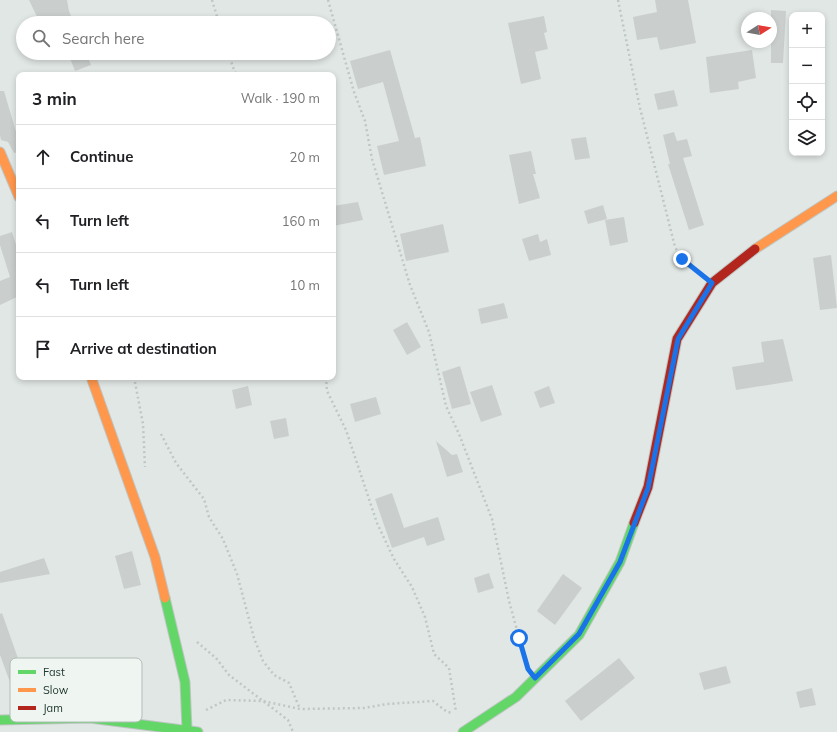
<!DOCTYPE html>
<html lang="en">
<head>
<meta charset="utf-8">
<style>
	:root { --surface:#fff; --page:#f6f6f6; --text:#202124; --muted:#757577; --line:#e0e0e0 }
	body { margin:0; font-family:Mulish,sans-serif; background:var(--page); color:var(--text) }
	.controls { position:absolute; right:12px; top:12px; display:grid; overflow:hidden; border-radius:8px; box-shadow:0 2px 6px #0003 }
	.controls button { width:36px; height:36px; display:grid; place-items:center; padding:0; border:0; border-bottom:1px solid var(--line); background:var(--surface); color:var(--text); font:20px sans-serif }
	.compass { position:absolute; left:741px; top:12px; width:36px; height:36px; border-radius:50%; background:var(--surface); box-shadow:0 2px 6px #0003; rotate:79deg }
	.stop { position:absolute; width:12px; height:12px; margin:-9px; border:3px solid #1a73e8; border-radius:50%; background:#fff }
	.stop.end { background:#1a73e8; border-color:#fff; box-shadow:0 1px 4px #0008 }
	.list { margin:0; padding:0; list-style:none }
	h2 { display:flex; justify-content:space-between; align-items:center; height:52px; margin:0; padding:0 16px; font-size:17px }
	h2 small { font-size:13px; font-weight:400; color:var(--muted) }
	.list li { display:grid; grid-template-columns:26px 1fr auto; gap:12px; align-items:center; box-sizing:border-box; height:64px; padding:0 16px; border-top:1px solid var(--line) }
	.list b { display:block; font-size:15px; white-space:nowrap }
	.list em { font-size:13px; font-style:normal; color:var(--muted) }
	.icon { flex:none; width:22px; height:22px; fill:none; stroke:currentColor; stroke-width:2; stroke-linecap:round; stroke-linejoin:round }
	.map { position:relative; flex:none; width:837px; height:732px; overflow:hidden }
	.search { position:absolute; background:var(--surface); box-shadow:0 2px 6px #0003; left:16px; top:16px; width:320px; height:44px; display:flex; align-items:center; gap:10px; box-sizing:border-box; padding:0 14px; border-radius:22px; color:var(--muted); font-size:15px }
	.panel { position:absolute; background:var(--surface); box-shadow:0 2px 6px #0003; left:16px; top:72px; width:320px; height:308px; border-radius:8px }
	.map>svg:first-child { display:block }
	.building { fill:#cacfcd }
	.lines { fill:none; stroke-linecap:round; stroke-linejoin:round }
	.fast-casing { stroke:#bec5c2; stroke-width:11 }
	.slow-casing { stroke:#bec5c2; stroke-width:11 }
	.jam-casing { stroke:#bec5c2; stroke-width:11 }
	.path { stroke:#bfc7c5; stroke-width:2.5; stroke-dasharray:2 3; stroke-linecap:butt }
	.fast { stroke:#63d668; stroke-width:9 }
	.slow { stroke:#ff974d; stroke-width:9 }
	.jam { stroke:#b3261e; stroke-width:9 }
	.route { stroke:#1a73e8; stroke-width:5 }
	.key { fill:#eff6f2; stroke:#b2bdb8; stroke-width:1 }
	.key-label { font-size:11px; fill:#223831 }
</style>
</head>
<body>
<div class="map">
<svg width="837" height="732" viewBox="0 0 837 732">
	<rect width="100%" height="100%" fill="#e1e7e4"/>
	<g class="building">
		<path d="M29 0H67L69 11 74 23H40Z"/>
		<path d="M655 0H688L696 43 660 50 657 37 637 40 633 17 657 12Z"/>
		<path d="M771 10 786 11 783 63H771Z"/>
		<path d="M544 16 547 32 544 33 548 49 535 52 541 79 521 84 508 23Z"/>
		<path d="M390 50 415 138 420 137 426 166 384 175 377 146 399 141 383 82 358 89 350 61Z"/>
		<path d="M752 50 756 78 738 82 739 89 710 93 706 57Z"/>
		<path d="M68 53H86L91 65 75 71Z"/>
		<path d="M674 90 678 106 658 110 654 94Z"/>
		<path d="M0 91H4L19 142V152L14 153 8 142 1 140 0 135Z"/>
		<path d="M674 132 677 141 687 139 692 156 683 158 704 225 689 230 668 164H670L663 135Z"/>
		<path d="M586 137 590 158 575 160 571 139Z"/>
		<path d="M531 151 536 174H533L540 198 519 204 509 155Z"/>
		<path d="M358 202 363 220 333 226V206Z"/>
		<path d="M603 205 607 219 588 224 584 211Z"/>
		<path d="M624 217 628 242 610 246 605 220Z"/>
		<path d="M443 224 449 252 406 261 400 234Z"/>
		<path d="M12 232 19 254V296L0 305V281L10 277 0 245V236Z"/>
		<path d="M538 234 540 242 547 239 551 255 529 261 522 239Z"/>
		<path d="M831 255 837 308 820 310 813 258Z"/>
		<path d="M504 303 508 318 481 324 478 309Z"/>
		<path d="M407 322 421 347 407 355 393 330Z"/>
		<path d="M783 339 793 381 736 390 732 367 764 362 761 342Z"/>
		<path d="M460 366 471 404 452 409 442 372Z"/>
		<path d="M492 385 502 415 481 422 470 392Z"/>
		<path d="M248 386 252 405 236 409 232 390Z"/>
		<path d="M549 386 555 403 540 408 534 392Z"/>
		<path d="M376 397 381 414 355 422 350 404Z"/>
		<path d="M286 418 289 436 274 439 270 421Z"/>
		<path d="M436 441 452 455 457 454 463 472 447 477Z"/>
		<path d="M392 493 404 528 438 517 445 540 427 546 424 537 392 548 375 499Z"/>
		<path d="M132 551 141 585 124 589 115 556Z"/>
		<path d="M44 558 50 574 0 583V572Z"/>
		<path d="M489 573 494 588 478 593 474 578Z"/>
		<path d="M563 574 582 588 555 625 537 611Z"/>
		<path d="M2 613 32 698 17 701 0 655V614Z"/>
		<path d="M619 658 635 678 581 721 565 701Z"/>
		<path d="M726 666 731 683 704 690 699 673Z"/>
		<path d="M812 688 816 705 800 708 796 692Z"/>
	</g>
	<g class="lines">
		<g class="fast-casing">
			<g id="fast">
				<path d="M165 598 185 682 187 730"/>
				<path d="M0 720 90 718 198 732"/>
				<path d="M463 732 516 697 579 635 620 562 634 523"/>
			</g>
		</g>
		<g class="slow-casing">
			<g id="slow">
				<path d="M0 152 19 197"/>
				<path d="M755 249 837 196"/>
				<path d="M91 377 155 557 165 598"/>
			</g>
		</g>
		<g class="jam-casing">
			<path id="jam" d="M634 523 648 487 677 339 712 283 755 249"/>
		</g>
		<g class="path">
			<path d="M212 0 219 23"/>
			<path d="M328 0 354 92 365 121 372 159 410 285 429 332 446 406 459 434 492 519 509 601 525 659"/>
			<path d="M618 0 640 108 675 247 682 259 697 270"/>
			<path d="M228 53 236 75"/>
			<path d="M134 377 143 424 145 467"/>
			<path d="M326 377 327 391 346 430 377 523 394 559 412 587 425 617 434 654 449 668 456 712"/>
			<path d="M161 434 176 463 204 499 209 517 223 539 237 574 254 638 263 661 274 675 289 683 300 709"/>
			<path d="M197 642 216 658 229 675 288 720 293 732"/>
			<path d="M206 710 226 700 263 701 300 709 364 708 387 704 433 701 447 712 453 713"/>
		</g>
		<use href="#fast" class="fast"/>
		<use href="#slow" class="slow"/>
		<use href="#jam" class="jam"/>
	</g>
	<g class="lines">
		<path class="route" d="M519 638 528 669 535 678 579 634 620 562 648 488 678 339 712 283 682 259"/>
	</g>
	<rect x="10" y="658" width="132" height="64" rx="6" class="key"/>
	<rect x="18" y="670" width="18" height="4" fill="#63d668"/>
	<rect x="18" y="688" width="18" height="4" fill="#ff974d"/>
	<rect x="18" y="706" width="18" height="4" fill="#b3261e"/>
	<g class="key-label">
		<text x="43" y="676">Fast</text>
		<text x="43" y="694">Slow</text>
		<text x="43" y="712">Jam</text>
	</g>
</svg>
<div class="controls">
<button>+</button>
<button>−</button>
<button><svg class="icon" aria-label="locate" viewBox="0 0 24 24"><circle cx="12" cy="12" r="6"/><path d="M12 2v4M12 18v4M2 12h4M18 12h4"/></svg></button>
<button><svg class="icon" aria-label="layers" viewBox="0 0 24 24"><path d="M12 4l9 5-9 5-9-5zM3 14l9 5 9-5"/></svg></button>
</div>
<svg class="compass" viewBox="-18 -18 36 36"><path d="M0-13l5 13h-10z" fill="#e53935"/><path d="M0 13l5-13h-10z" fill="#757577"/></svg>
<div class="stop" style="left:519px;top:638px"></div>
<div class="stop end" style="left:682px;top:259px"></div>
<div class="search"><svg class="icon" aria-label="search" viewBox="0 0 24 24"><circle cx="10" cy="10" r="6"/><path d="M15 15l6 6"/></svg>Search here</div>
<section class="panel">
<h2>3 min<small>Walk · 190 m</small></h2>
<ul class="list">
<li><svg class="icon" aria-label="ahead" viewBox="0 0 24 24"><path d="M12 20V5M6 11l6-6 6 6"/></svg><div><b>Continue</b></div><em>20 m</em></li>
<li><svg class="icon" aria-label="left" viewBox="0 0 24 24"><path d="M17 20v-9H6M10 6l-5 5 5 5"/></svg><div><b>Turn left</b></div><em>160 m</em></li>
<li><svg class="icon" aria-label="left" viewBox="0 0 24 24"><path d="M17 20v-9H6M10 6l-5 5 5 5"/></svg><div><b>Turn left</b></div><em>10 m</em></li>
<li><svg class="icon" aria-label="arrive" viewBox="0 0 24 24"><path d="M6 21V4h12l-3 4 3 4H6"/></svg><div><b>Arrive at destination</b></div></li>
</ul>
</section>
</div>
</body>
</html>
